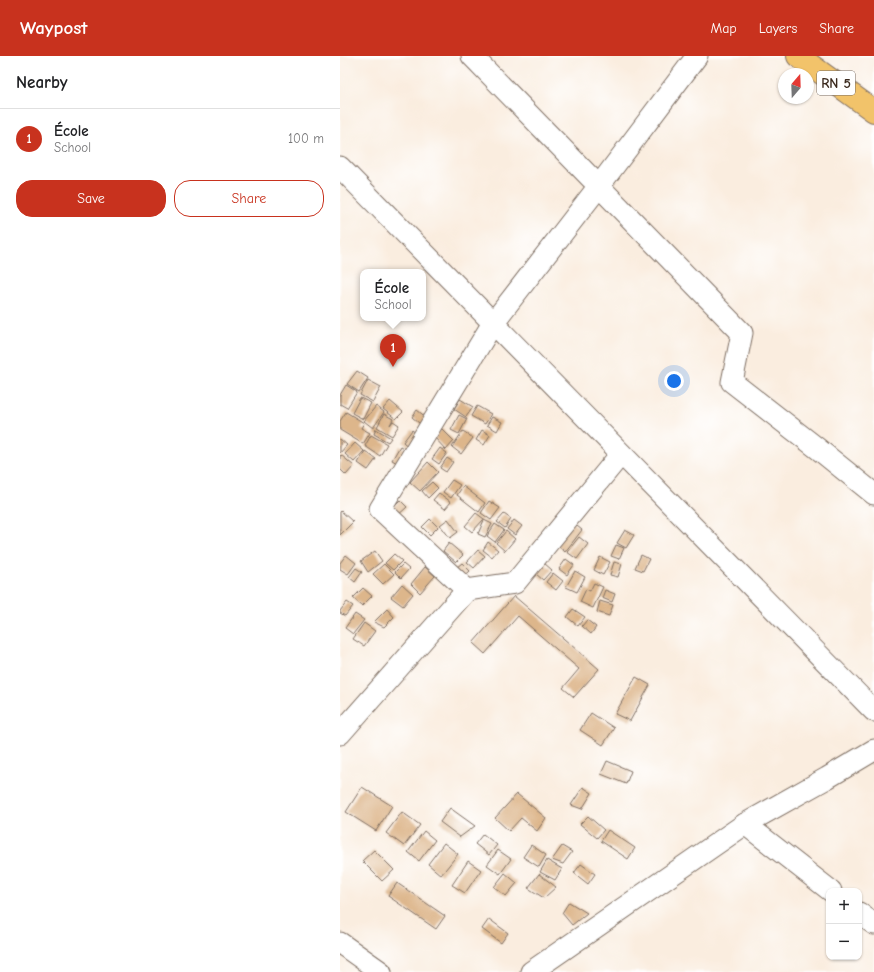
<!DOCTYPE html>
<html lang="en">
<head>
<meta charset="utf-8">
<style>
	:root { --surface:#fff; --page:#f6f6f6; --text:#202124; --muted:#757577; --line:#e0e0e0; --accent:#c8321e }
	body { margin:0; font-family:"Comic Neue",sans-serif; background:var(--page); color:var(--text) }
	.controls { position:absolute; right:12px; bottom:12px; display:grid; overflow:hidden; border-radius:8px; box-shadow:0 1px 3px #0004 }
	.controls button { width:36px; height:36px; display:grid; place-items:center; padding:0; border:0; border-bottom:1px solid var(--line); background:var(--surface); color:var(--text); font:20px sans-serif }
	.compass { position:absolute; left:438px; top:12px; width:36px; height:36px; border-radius:50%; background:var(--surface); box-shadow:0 1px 3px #0004; rotate:19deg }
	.you { position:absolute; left:334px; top:325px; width:14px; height:14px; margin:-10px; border:3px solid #fff; border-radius:50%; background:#1a73e8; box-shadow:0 0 0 6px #1a73e833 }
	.badge { display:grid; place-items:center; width:26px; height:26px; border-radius:50%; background:var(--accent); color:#fff; font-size:13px; font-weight:700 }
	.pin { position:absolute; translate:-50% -33px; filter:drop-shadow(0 1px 2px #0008) }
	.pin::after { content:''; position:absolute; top:21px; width:14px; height:12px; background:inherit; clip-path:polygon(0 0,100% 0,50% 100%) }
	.popup { position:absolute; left:20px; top:213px; width:66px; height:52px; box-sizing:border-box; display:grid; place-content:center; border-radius:8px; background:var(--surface); filter:drop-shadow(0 1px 3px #0005); font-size:13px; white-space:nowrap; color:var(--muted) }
	.popup b { font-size:15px; color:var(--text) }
	.popup::after { content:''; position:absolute; left:50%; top:100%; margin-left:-8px; border:8px solid transparent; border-top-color:var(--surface) }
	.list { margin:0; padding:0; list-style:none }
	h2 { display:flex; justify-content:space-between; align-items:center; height:52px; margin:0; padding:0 16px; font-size:17px }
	h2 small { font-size:13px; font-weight:400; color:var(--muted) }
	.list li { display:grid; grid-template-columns:26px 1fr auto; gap:12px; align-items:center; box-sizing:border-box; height:60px; padding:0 16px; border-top:1px solid var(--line) }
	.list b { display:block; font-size:15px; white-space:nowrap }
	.list p { margin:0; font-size:13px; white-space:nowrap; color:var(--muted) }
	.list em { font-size:13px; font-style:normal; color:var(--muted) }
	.actions { display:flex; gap:8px; padding:12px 16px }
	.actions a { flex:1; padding:9px 0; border:1px solid var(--accent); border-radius:16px; text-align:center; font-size:14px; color:var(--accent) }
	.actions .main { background:var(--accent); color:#fff }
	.map { position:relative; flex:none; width:534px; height:916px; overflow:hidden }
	header { display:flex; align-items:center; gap:24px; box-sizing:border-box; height:56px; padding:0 20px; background:var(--accent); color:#fff }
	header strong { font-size:19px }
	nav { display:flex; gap:22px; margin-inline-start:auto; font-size:14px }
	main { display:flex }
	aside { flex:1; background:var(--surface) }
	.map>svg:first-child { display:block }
	.building { fill:#ddb68b }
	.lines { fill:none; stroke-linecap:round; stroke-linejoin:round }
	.minor-casing { stroke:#7e6e62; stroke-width:23 }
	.major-casing { stroke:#7e6e62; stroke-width:24 }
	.minor { stroke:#fff; stroke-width:21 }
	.major { stroke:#f2c36a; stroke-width:22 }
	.labels { text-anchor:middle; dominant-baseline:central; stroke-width:3; stroke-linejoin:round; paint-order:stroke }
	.shield { fill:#fff; stroke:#766a62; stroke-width:1 }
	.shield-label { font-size:14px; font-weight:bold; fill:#3b2a1e }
</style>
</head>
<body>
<header>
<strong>Waypost</strong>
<nav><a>Map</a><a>Layers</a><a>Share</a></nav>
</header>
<main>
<aside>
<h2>Nearby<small></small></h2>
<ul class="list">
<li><span class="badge">1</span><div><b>École</b><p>School</p></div><em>100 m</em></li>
</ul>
<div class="actions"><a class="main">Save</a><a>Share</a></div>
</aside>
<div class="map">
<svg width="534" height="916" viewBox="0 0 534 916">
	<rect width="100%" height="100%" fill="#fff"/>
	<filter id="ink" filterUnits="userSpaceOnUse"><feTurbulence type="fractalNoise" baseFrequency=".025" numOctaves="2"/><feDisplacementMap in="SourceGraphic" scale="8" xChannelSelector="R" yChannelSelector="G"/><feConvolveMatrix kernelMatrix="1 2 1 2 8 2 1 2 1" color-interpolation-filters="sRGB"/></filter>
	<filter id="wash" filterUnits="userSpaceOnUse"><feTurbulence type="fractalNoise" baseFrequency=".012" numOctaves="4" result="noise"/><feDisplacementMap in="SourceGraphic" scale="16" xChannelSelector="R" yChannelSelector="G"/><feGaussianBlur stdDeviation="0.9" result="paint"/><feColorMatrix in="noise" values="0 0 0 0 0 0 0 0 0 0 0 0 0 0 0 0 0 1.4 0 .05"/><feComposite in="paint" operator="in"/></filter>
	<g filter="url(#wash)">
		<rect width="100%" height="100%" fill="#faeddf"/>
		<g id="blocks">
			<g class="building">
				<path d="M17 315 28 322 19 336 7 328Z"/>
				<path d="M28 324 41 331 33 346 20 339Z"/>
				<path d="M6 329 17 336 7 352 0 348V339Z"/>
				<path d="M20 342 31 347 23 363 12 357Z"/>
				<path d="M120 343 133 351 126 361 114 353Z"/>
				<path d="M50 345 63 356 56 363 43 353Z"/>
				<path d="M36 350 44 356 33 372 24 365Z"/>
				<path d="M137 350 151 358 145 368 131 360Z"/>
				<path d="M77 354 92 366 86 373 72 361Z"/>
				<path d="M6 356 24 367 21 372 30 377 23 388 0 374V365Z"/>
				<path d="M44 358 53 363 50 369 53 365 59 369 52 380 37 371Z"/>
				<path d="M119 359 127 363 119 378 111 374Z"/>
				<path d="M152 361 162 366 157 375 147 369Z"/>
				<path d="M36 373 51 382 48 386 34 378Z"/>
				<path d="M102 373 114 385 106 394 94 381Z"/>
				<path d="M72 374 82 382 72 394 63 386Z"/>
				<path d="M142 374 150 379 144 389 136 384Z"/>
				<path d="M123 375 133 382 121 398 112 391Z"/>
				<path d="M31 379 47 388 40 400 25 390Z"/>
				<path d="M0 383 7 389 0 397Z"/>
				<path d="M15 387 24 395 14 406 5 398Z"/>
				<path d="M60 390 72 397 64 411 52 404Z"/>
				<path d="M100 392 107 397 99 408 92 403Z"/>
				<path d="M25 395 36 403 28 414 18 407Z"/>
				<path d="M1 399 14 410 6 419 0 413V400Z"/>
				<path d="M107 402 113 406 106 416 100 412Z"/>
				<path d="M88 406 98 416 80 435 70 426Z"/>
				<path d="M112 424 120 429 111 442 103 436Z"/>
				<path d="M92 426 98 432 88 442 82 435Z"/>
				<path d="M123 430 145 447 139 456 117 439Z"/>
				<path d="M99 437 111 446 105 453 93 444Z"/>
				<path d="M60 444 67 451 56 461 50 454Z"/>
				<path d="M149 445 160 452 151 464 141 457Z"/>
				<path d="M1 455 13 466 0 479V456Z"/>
				<path d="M136 457 144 463 132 476 125 470Z"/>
				<path d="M164 458 171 463 165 472 157 466Z"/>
				<path d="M90 463 98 471 90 479 82 471Z"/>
				<path d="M108 463 118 476 110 482 100 469Z"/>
				<path d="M144 464 152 468 145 481 138 478Z"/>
				<path d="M174 464 182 470 175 479 167 473Z"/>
				<path d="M232 466 242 474 225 496 215 487Z"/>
				<path d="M155 468 164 474 155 486 147 480Z"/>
				<path d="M285 474 294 479 286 492 277 487Z"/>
				<path d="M166 475 175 483 165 495 156 487Z"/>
				<path d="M239 481 248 488 237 503 227 496Z"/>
				<path d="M148 486 158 494 152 501 143 494Z"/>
				<path d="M109 487 123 499 116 506 103 495Z"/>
				<path d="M276 489 284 492 279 503 271 500Z"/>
				<path d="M138 494 145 500 134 512 127 506Z"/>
				<path d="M35 495 42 505 28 516 21 505Z"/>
				<path d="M54 498 62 505 53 514 45 507Z"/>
				<path d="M6 499 16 507 8 518 0 513V507Z"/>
				<path d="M301 499 309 503 303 515 295 512Z"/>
				<path d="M260 501 270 506 263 519 254 514Z"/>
				<path d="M226 503 234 509 227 519 219 513Z"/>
				<path d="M274 506 282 508 278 521 270 519Z"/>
				<path d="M122 507 130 515 119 525 111 516Z"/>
				<path d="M204 507 212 514 203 524 196 518Z"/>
				<path d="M44 508 54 518 43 528 33 518Z"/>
				<path d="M63 508 69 513 61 522 55 516Z"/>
				<path d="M85 511 95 520 80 537 71 528Z"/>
				<path d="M16 512 22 516 15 526 9 521Z"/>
				<path d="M235 515 245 521 237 536 226 531Z"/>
				<path d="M213 517 223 525 216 534 206 526Z"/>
				<path d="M254 527 263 531 253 552 240 546 246 533 250 535Z"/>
				<path d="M62 528 73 538 63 550 51 541Z"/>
				<path d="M23 532 32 540 22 550 13 542Z"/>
				<path d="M265 534 275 538 272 546 262 542Z"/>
				<path d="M174 540 259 613 234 641 223 632 239 613 178 560 145 598 133 587Z"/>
				<path d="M260 545 273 549 269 560 257 556Z"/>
				<path d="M7 546 13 550 5 560 0 557V555Z"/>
				<path d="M47 553 54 561 44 571 34 566Z"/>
				<path d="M233 553 245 561 238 570 227 561Z"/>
				<path d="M15 558 24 564 13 578 5 572Z"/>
				<path d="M247 564 256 571 251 578 242 570Z"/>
				<path d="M24 567 35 575 24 590 13 583Z"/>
				<path d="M296 621 310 629 290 665 275 658Z"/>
				<path d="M251 657 274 672 263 689 240 674Z"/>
				<path d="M267 705 291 715 286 728 261 718Z"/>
				<path d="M22 731 52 750 36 775 6 756Z"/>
				<path d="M243 731 252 737 242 753 231 749Z"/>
				<path d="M177 738 206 762 197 775 181 762 169 775 155 762Z"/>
				<path d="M110 752 135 770 120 781 100 766Z"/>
				<path d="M62 756 80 769 64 790 46 777Z"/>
				<path d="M248 760 264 774 257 782 240 768Z"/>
				<path d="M268 774 295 792 288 803 261 785Z"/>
				<path d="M84 775 95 784 79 805 68 796Z"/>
				<path d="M143 778 157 789 149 799 135 788Z"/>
				<path d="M104 787 118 798 101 819 88 808Z"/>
				<path d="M191 789 206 799 199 811 183 801Z"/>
				<path d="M222 790 232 796 223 808 212 804Z"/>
				<path d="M34 794 54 814 42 825 22 805Z"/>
				<path d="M158 794 171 803 160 818 147 809Z"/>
				<path d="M207 804 222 813 215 824 200 816Z"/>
				<path d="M128 805 141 814 125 837 112 829Z"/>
				<path d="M241 808 255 818 248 828 234 817Z"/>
				<path d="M165 817 177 827 166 840 154 831Z"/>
				<path d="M199 818 216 831 204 842 188 832Z"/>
				<path d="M57 827 105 860 96 873 48 840Z"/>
				<path d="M229 846 247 857 232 869 222 857Z"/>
				<path d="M149 863 168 877 161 887 142 873Z"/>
			</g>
		</g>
	</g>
	<g filter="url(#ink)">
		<use href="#blocks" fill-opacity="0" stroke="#7e6e62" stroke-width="1"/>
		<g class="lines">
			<g class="minor-casing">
				<g id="minor">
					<path d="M132 0 402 277 392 326 477 392 534 438"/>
					<path d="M0 111 534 655"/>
					<path d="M127 534 40 453 153 267 259 130 357 0"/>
					<path d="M0 678 127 534 175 527 281 398"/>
					<path d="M405 768 491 835"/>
					<path d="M519 857 534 868"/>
					<path d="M0 887 41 916"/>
					<path d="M191 916 405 768 487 722 534 694"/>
				</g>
			</g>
			<g class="major-casing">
				<path id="major" d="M458 0 534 55"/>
			</g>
			<use href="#minor" class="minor"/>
			<use href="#major" class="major"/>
		</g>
	</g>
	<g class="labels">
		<rect class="shield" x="477" y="15" width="38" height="24" rx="3"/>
		<g class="shield-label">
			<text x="496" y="27">RN 5</text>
		</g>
	</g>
</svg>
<div class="controls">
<button>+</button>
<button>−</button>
</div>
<svg class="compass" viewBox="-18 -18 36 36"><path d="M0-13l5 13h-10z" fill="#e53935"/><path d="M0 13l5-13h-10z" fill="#757577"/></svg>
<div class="you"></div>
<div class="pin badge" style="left:53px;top:311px">1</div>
<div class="popup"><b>École</b>School</div>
</div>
</main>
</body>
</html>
